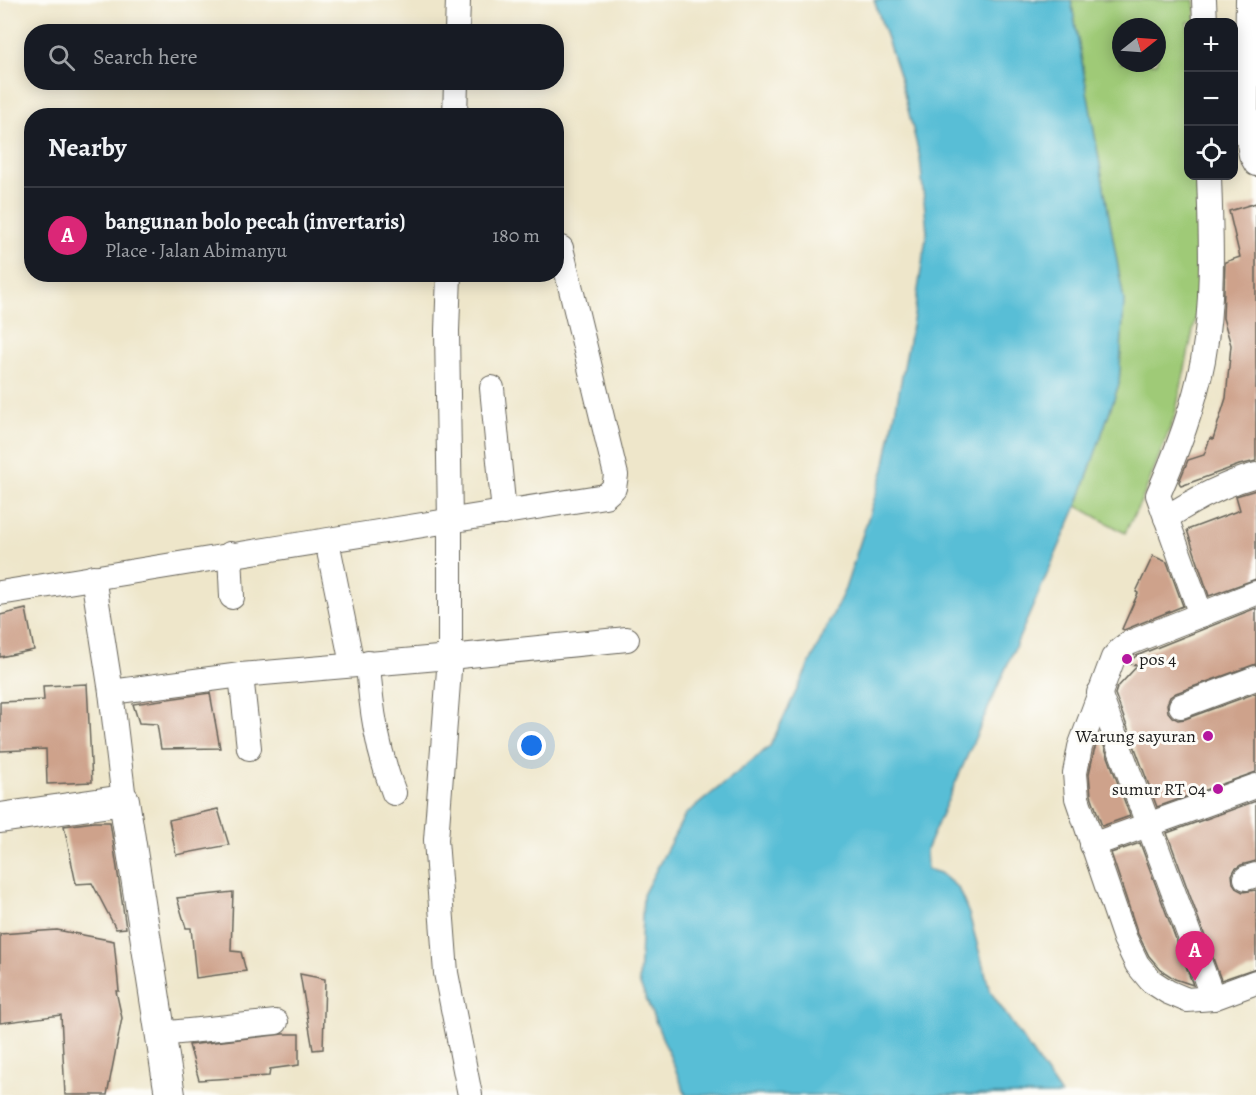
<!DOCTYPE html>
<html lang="en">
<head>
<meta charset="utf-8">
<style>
	:root { --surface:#171b24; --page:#20242c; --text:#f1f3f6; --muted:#9ea1a6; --line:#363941; --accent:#db2777 }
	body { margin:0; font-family:Alegreya,serif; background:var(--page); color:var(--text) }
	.controls { position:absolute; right:18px; top:18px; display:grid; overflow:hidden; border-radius:12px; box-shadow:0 3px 15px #0003 }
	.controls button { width:54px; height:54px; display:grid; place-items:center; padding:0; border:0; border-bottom:2px solid var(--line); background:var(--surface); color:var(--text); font:30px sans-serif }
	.compass { position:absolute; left:1112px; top:18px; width:54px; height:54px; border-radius:50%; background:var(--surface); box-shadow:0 3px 15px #0003; rotate:73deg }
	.you { position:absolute; left:532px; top:746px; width:21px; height:21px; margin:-15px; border:4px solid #fff; border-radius:50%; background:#1a73e8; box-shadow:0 0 0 9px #1a73e833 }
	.badge { display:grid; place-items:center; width:39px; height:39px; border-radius:50%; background:var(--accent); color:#fff; font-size:20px; font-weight:700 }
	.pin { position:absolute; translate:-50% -50px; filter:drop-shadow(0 2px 3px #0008) }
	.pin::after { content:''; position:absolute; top:32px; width:21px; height:18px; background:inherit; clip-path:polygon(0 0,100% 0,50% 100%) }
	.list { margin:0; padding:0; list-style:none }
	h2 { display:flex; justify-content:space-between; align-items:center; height:78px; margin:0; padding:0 24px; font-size:26px }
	h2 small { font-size:20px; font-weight:400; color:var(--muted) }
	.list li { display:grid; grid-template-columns:39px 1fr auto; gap:18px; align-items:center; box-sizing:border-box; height:96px; padding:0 24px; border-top:2px solid var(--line) }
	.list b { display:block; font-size:22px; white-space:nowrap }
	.list p { margin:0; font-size:20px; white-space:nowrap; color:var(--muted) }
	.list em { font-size:20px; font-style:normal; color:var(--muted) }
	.icon { flex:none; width:33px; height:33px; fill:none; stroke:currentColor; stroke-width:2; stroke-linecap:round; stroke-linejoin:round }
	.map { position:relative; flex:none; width:1256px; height:1095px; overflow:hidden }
	.search { position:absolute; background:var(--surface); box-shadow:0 3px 15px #0003; left:24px; top:24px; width:540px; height:66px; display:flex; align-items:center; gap:15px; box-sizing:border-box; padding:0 21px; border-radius:24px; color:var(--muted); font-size:22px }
	.panel { position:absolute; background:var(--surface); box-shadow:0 3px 15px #0003; left:24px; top:108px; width:540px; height:174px; border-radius:24px }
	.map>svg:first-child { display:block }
	.green { fill:#9fca77; stroke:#5e734a; stroke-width:1.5; fill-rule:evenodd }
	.water { fill:#58bed6; stroke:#3a6d79; stroke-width:1.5 }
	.building { fill:#cea28b }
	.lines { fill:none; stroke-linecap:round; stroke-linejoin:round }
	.minor-casing { stroke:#666359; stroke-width:26 }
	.tertiary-casing { stroke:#666359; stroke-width:32 }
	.minor { stroke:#fff; stroke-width:24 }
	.tertiary { stroke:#fff; stroke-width:30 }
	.poi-dot { fill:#b5179e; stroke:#fdfcf7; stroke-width:2 }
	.labels { text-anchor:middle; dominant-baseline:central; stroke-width:6; stroke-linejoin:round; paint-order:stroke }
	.poi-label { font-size:18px; fill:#1c1c1c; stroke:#fdfcf7; text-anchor:end }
</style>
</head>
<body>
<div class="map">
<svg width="1256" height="1095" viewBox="0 0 1256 1095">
	<rect width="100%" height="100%" fill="#fdfcf7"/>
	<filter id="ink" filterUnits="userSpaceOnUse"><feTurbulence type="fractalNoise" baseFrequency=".0167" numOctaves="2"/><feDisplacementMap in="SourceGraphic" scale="12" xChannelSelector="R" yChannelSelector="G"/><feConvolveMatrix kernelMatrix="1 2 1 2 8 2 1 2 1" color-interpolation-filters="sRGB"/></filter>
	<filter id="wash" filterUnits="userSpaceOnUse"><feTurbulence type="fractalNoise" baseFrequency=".008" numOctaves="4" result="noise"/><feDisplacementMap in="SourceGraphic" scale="24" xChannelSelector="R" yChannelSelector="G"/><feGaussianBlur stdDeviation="1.35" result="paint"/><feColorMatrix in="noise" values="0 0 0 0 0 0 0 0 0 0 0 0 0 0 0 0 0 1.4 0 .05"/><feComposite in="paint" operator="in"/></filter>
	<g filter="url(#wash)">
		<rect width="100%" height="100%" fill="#eee6ca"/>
		<path class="green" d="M1071 0H1194L1196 22H1188V176H1203L1207 266 1175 415 1144 495 1125 533 1077 506 1119 384 1124 301ZM1121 27H1157V63H1121Z"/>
		<path class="water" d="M874 0H1071L1124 301 1119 384 1077 506 926 850 927 869 940 873 958 888 969 914 990 991 1061 1095H686L639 982 643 895 685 815 770 746 845 589 884 469 914 315 927 232 920 158 901 81Z"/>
		<g id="blocks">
			<g class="building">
				<path d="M1256 203V461L1239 465 1181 486 1179 482 1188 460 1204 455 1210 438 1213 439 1226 398 1231 345 1223 318 1225 262 1240 257 1229 211Z"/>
				<path d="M1256 490V579L1209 596 1187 530 1240 510 1236 496Z"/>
				<path d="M1153 556 1167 562 1183 606 1124 630 1122 629 1138 593 1136 592Z"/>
				<path d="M1256 608V664L1176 693 1170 697 1167 704 1168 712 1172 717 1178 720 1185 719 1256 693V772L1157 807 1115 694 1117 688 1138 665 1127 664 1136 656Z"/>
				<path d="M26 609 34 650 0 657V615Z"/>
				<path d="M87 684 92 782 47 784 46 749 0 751V702L44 700 43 686Z"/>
				<path d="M210 693 220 748 161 749 157 724 139 723 133 704Z"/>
				<path d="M1100 735 1130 816 1102 826 1091 795 1089 774 1094 751Z"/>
				<path d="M1256 801V861L1241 865 1235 869 1232 875 1233 883 1237 889 1243 892 1256 890V968L1221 980 1167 833Z"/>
				<path d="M218 809 229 845 176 855 169 820Z"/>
				<path d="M94 822H110L126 928 116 929 92 883 76 884 64 826Z"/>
				<path d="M1140 843 1193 985 1175 979 1161 970 1149 956 1138 934 1111 853Z"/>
				<path d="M233 892 231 951 241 952 246 971 196 978 191 928H186L177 898Z"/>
				<path d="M57 930 114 941 119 991H116L122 1018 107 1095H65L61 1015 0 1023V934Z"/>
				<path d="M300 974 325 979 323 1049 313 1050Z"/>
				<path d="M283 1034H299V1065L270 1069 269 1076 199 1080 189 1045Z"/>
			</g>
		</g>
	</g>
	<g filter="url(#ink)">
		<use href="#blocks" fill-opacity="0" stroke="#666359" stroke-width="1.5"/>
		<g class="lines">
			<g class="minor-casing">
				<g id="minor">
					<path d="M1204 0 1205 22"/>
					<path d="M1248 0 1246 127 1251 155 1256 164"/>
					<path d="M457 32 458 0"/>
					<path d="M455 116 456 82"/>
					<path d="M449 274 447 331 450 521V657L436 840 446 973 470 1095"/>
					<path d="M492 388 504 513"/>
					<path d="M1166 518C1195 499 1223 484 1256 475"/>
					<path d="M327 541 352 664"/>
					<path d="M230 554 232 597"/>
					<path d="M93 577 111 692 124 800"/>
					<path d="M0 593C201 559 404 529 605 496L614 488 616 475 561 248"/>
					<path d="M1256 593 1129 643 1121 649 1113 658 1080 747 1075 773 1077 798 1125 939 1137 964 1151 981 1168 992 1187 1000 1213 998 1256 982"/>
					<path d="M1201 615 1158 495C1177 451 1194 407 1203 360 1214 299 1211 237 1209 176"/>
					<path d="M368 663C371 708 377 750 394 793"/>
					<path d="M241 675 249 748"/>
					<path d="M111 692 241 675 450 657 627 639"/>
					<path d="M1099 693 1213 998"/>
					<path d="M1181 706 1256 678"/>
					<path d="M1092 845 1256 786"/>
					<path d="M1246 878 1256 875"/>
					<path d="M160 1034 276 1022"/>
				</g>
			</g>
			<g class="tertiary-casing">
				<path id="tertiary" d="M0 818 124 800 170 1095"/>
			</g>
			<use href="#minor" class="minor"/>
			<use href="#tertiary" class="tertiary"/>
		</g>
	</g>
	<g class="poi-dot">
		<circle cx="1127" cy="659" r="6"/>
		<circle cx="1208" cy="736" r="6"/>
		<circle cx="1218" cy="789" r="6"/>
	</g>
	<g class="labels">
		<g class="poi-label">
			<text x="1139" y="659" text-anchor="start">pos 4</text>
			<text x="1196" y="736">Warung sayuran</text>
			<text x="1206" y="789">sumur RT 04</text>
		</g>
	</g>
</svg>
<div class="controls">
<button>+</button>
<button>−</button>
<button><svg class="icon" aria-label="locate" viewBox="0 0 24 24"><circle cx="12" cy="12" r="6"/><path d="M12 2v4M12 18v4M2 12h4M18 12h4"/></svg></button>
</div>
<svg class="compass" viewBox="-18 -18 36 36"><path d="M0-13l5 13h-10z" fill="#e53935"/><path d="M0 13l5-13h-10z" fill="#9ea1a6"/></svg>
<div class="you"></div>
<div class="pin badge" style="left:1195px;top:981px">A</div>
<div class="search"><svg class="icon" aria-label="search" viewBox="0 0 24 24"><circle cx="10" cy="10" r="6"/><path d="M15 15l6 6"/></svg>Search here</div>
<section class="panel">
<h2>Nearby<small></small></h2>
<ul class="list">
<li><span class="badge">A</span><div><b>bangunan bolo pecah (invertaris)</b><p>Place · Jalan Abimanyu</p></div><em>180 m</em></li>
</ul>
</section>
</div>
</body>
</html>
